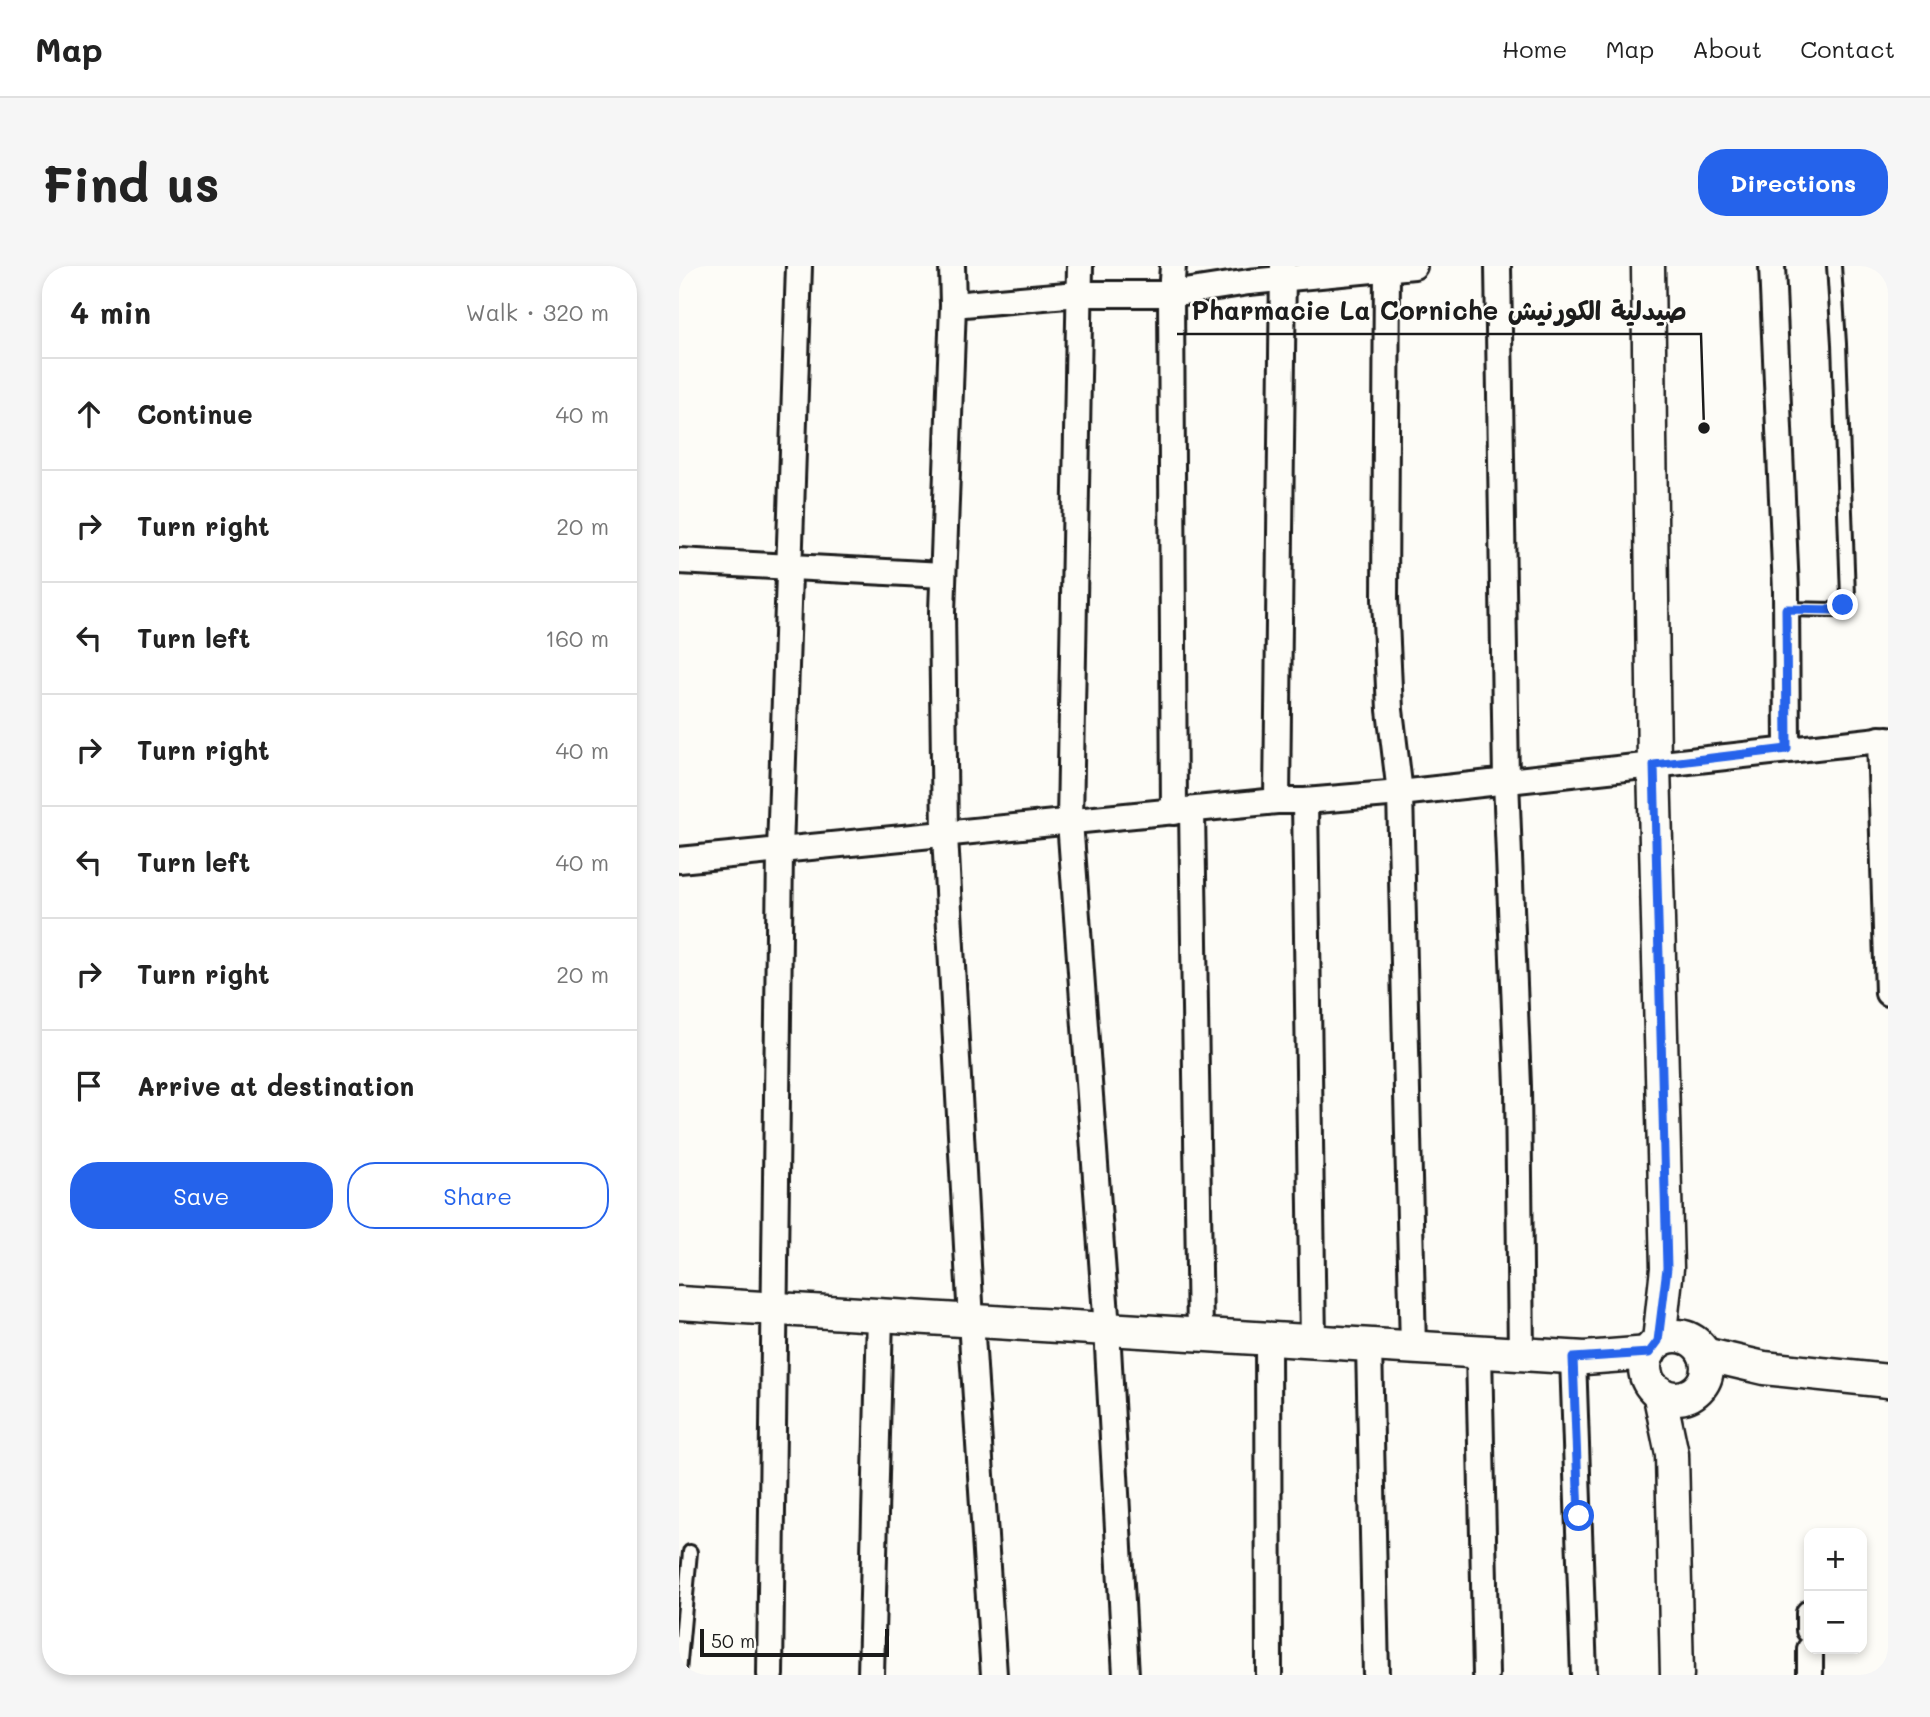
<!DOCTYPE html>
<html lang="en">
<head>
<meta charset="utf-8">
<style>
	:root { --surface:#fff; --page:#f6f6f6; --text:#222; --muted:#767676; --line:#e0e0e0; --accent:#2563eb }
	body { margin:0; font-family:Mali,"Playpen Sans Arabic",sans-serif; background:var(--page); color:var(--text) }
	.controls { position:absolute; right:21px; bottom:21px; display:grid; overflow:hidden; border-radius:14px; box-shadow:0 4px 10px #0003 }
	.controls button { width:63px; height:63px; display:grid; place-items:center; padding:0; border:0; border-bottom:2px solid var(--line); background:var(--surface); color:var(--text); font:35px sans-serif }
	.scale { position:absolute; left:21px; bottom:18px; width:189px; box-sizing:border-box; padding-left:7px; border:4px solid #1c1c1c; border-top:0; font-size:19px; line-height:24px; white-space:nowrap; color:#1c1c1c; -webkit-text-stroke:5px #fdfcf7; paint-order:stroke }
	.stop { position:absolute; width:21px; height:21px; margin:-16px; border:5px solid #2563eb; border-radius:50%; background:#fff }
	.stop.end { background:#2563eb; border-color:#fff; box-shadow:0 2px 7px #0008 }
	.list { margin:0; padding:0; list-style:none }
	h2 { display:flex; justify-content:space-between; align-items:center; height:91px; margin:0; padding:0 28px; font-size:30px }
	h2 small { font-size:23px; font-weight:400; color:var(--muted) }
	.list li { display:grid; grid-template-columns:46px 1fr auto; gap:21px; align-items:center; box-sizing:border-box; height:112px; padding:0 28px; border-top:2px solid var(--line) }
	.list b { display:block; font-size:26px; white-space:nowrap }
	.list em { font-size:23px; font-style:normal; color:var(--muted) }
	.actions { display:flex; gap:14px; padding:21px 28px }
	.actions a { flex:1; padding:16px 0; border:2px solid var(--accent); border-radius:28px; text-align:center; font-size:24px; color:var(--accent) }
	.actions .main { background:var(--accent); color:#fff }
	.icon { flex:none; width:38px; height:38px; fill:none; stroke:currentColor; stroke-width:2; stroke-linecap:round; stroke-linejoin:round }
	.map { position:relative; flex:none; width:1209px; height:1409px; overflow:hidden; border-radius:28px }
	header { display:flex; align-items:center; gap:42px; box-sizing:border-box; height:98px; padding:0 35px; background:var(--surface); border-bottom:2px solid var(--line) }
	header strong { font-size:33px }
	nav { display:flex; gap:38px; margin-inline-start:auto; font-size:24px }
	.intro { display:flex; align-items:center; justify-content:space-between; box-sizing:border-box; height:168px; padding:0 42px }
	h1 { margin:0; font-size:49px }
	.button { padding:18px 32px; border-radius:28px; background:var(--accent); color:#fff; font-size:24px; font-weight:700 }
	main { display:flex; gap:42px; padding:0 42px }
	aside { flex:1; background:var(--surface); border-radius:28px; box-shadow:0 4px 10px #0003 }
	.map>svg:first-child { display:block }
	.lines { fill:none; stroke-linecap:round; stroke-linejoin:round }
	.service-casing { stroke:#1c1c1c; stroke-width:18 }
	.minor-casing { stroke:#1c1c1c; stroke-width:30 }
	.tertiary-casing { stroke:#1c1c1c; stroke-width:37 }
	.service { stroke:#fdfcf7; stroke-width:12 }
	.minor { stroke:#fdfcf7; stroke-width:24 }
	.tertiary { stroke:#fdfcf7; stroke-width:32 }
	.route { stroke:#2563eb; stroke-width:9 }
	.leader { fill:none; stroke:#1c1c1c; stroke-width:2.5 }
	.callout-dot { fill:#1c1c1c; stroke:#fdfcf7; stroke-width:2.5 }
	.callout-label { font-size:26px; text-anchor:middle; font-weight:bold; fill:#1c1c1c; stroke:#fdfcf7; stroke-width:5; stroke-linejoin:round; paint-order:stroke }
</style>
</head>
<body>
<header>
<strong>Map</strong>
<nav><a>Home</a><a>Map</a><a>About</a><a>Contact</a></nav>
</header>
<div class="intro"><h1>Find us</h1><a class="button">Directions</a></div>
<main>
<aside>
<h2>4 min<small>Walk · 320 m</small></h2>
<ul class="list">
<li><svg class="icon" aria-label="ahead" viewBox="0 0 24 24"><path d="M12 20V5M6 11l6-6 6 6"/></svg><div><b>Continue</b></div><em>40 m</em></li>
<li><svg class="icon" aria-label="right" viewBox="0 0 24 24"><path d="M7 20v-9h11M14 6l5 5-5 5"/></svg><div><b>Turn right</b></div><em>20 m</em></li>
<li><svg class="icon" aria-label="left" viewBox="0 0 24 24"><path d="M17 20v-9H6M10 6l-5 5 5 5"/></svg><div><b>Turn left</b></div><em>160 m</em></li>
<li><svg class="icon" aria-label="right" viewBox="0 0 24 24"><path d="M7 20v-9h11M14 6l5 5-5 5"/></svg><div><b>Turn right</b></div><em>40 m</em></li>
<li><svg class="icon" aria-label="left" viewBox="0 0 24 24"><path d="M17 20v-9H6M10 6l-5 5 5 5"/></svg><div><b>Turn left</b></div><em>40 m</em></li>
<li><svg class="icon" aria-label="right" viewBox="0 0 24 24"><path d="M7 20v-9h11M14 6l5 5-5 5"/></svg><div><b>Turn right</b></div><em>20 m</em></li>
<li><svg class="icon" aria-label="arrive" viewBox="0 0 24 24"><path d="M6 21V4h12l-3 4 3 4H6"/></svg><div><b>Arrive at destination</b></div></li>
</ul>
<div class="actions"><a class="main">Save</a><a>Share</a></div>
</aside>
<div class="map">
<svg width="1209" height="1409" viewBox="0 0 1209 1409">
	<rect width="100%" height="100%" fill="#fdfcf7"/>
	<filter id="ink" filterUnits="userSpaceOnUse"><feTurbulence type="fractalNoise" baseFrequency=".0143" numOctaves="2"/><feDisplacementMap in="SourceGraphic" scale="14" xChannelSelector="R" yChannelSelector="G"/><feConvolveMatrix kernelMatrix="1 2 1 2 8 2 1 2 1" color-interpolation-filters="sRGB"/></filter>
	<g filter="url(#ink)">
		<g class="lines">
			<g class="service-casing">
				<g id="service">
					<path d="M1107 343 1157 344 1165 339 1169 330 1160 78 1155 0"/>
					<path d="M0 1406 11 1286"/>
				</g>
			</g>
			<g class="minor-casing">
				<g id="minor">
					<path d="M273 0 274 39 263 346 266 569 292 1055 315 1409"/>
					<path d="M401 0 391 555 428 1063 447 1409"/>
					<path d="M494 0 492 28 495 546"/>
					<path d="M708 0 706 333 711 444 721 527 734 1082"/>
					<path d="M819 0 827 514 839 820 842 1089"/>
					<path d="M1093 0 1107 325 1108 483"/>
					<path d="M274 39 399 28H492L570 16 735 0"/>
					<path d="M0 295 264 309"/>
					<path d="M1201 473 1209 727"/>
					<path d="M598 535 604 0"/>
					<path d="M626 535 634 1076"/>
					<path d="M513 544 521 1069"/>
					<path d="M0 594 598 535H626L721 527 1209 473"/>
					<path d="M589 1073 590 1409"/>
					<path d="M690 1079 697 1409"/>
					<path d="M800 1086 807 1409"/>
					<path d="M894 1092 905 1409"/>
					<path d="M1130 1347V1364"/>
					<path d="M1131 1383V1409"/>
					<path d="M91 1409 101 585 120 0"/>
					<path d="M192 1409 201 1049"/>
				</g>
			</g>
			<g class="tertiary-casing">
				<g id="tertiary">
					<path d="M969 0 975 499 988 1002 980 1075"/>
					<path d="M0 1037 906 1092 970 1087"/>
					<circle cx="997" cy="1101" r="31"/>
					<path d="M1025 1088 1085 1102 1209 1115"/>
					<path d="M980 1126 993 1188 998 1409"/>
				</g>
			</g>
			<use href="#service" class="service"/>
			<use href="#minor" class="minor"/>
			<use href="#tertiary" class="tertiary"/>
		</g>
	</g>
	<g class="lines" filter="url(#ink)">
		<path class="route" d="M900 1250 894 1092 970 1087 979 1075 988 1002 975 499 1108 483 1107 343 1157 344 1164 339"/>
	</g>
	<path class="leader" d="M1025 162L1022 68H498"/>
	<circle class="callout-dot" cx="1025" cy="162" r="7"/>
	<g class="callout-label">
		<text x="760" y="54">Pharmacie La Corniche صيدلية الكورنيش</text>
	</g>
</svg>
<div class="controls">
<button>+</button>
<button>−</button>
</div>
<div class="scale">50 m</div>
<div class="stop" style="left:900px;top:1250px"></div>
<div class="stop end" style="left:1164px;top:339px"></div>
</div>
</main>
</body>
</html>
